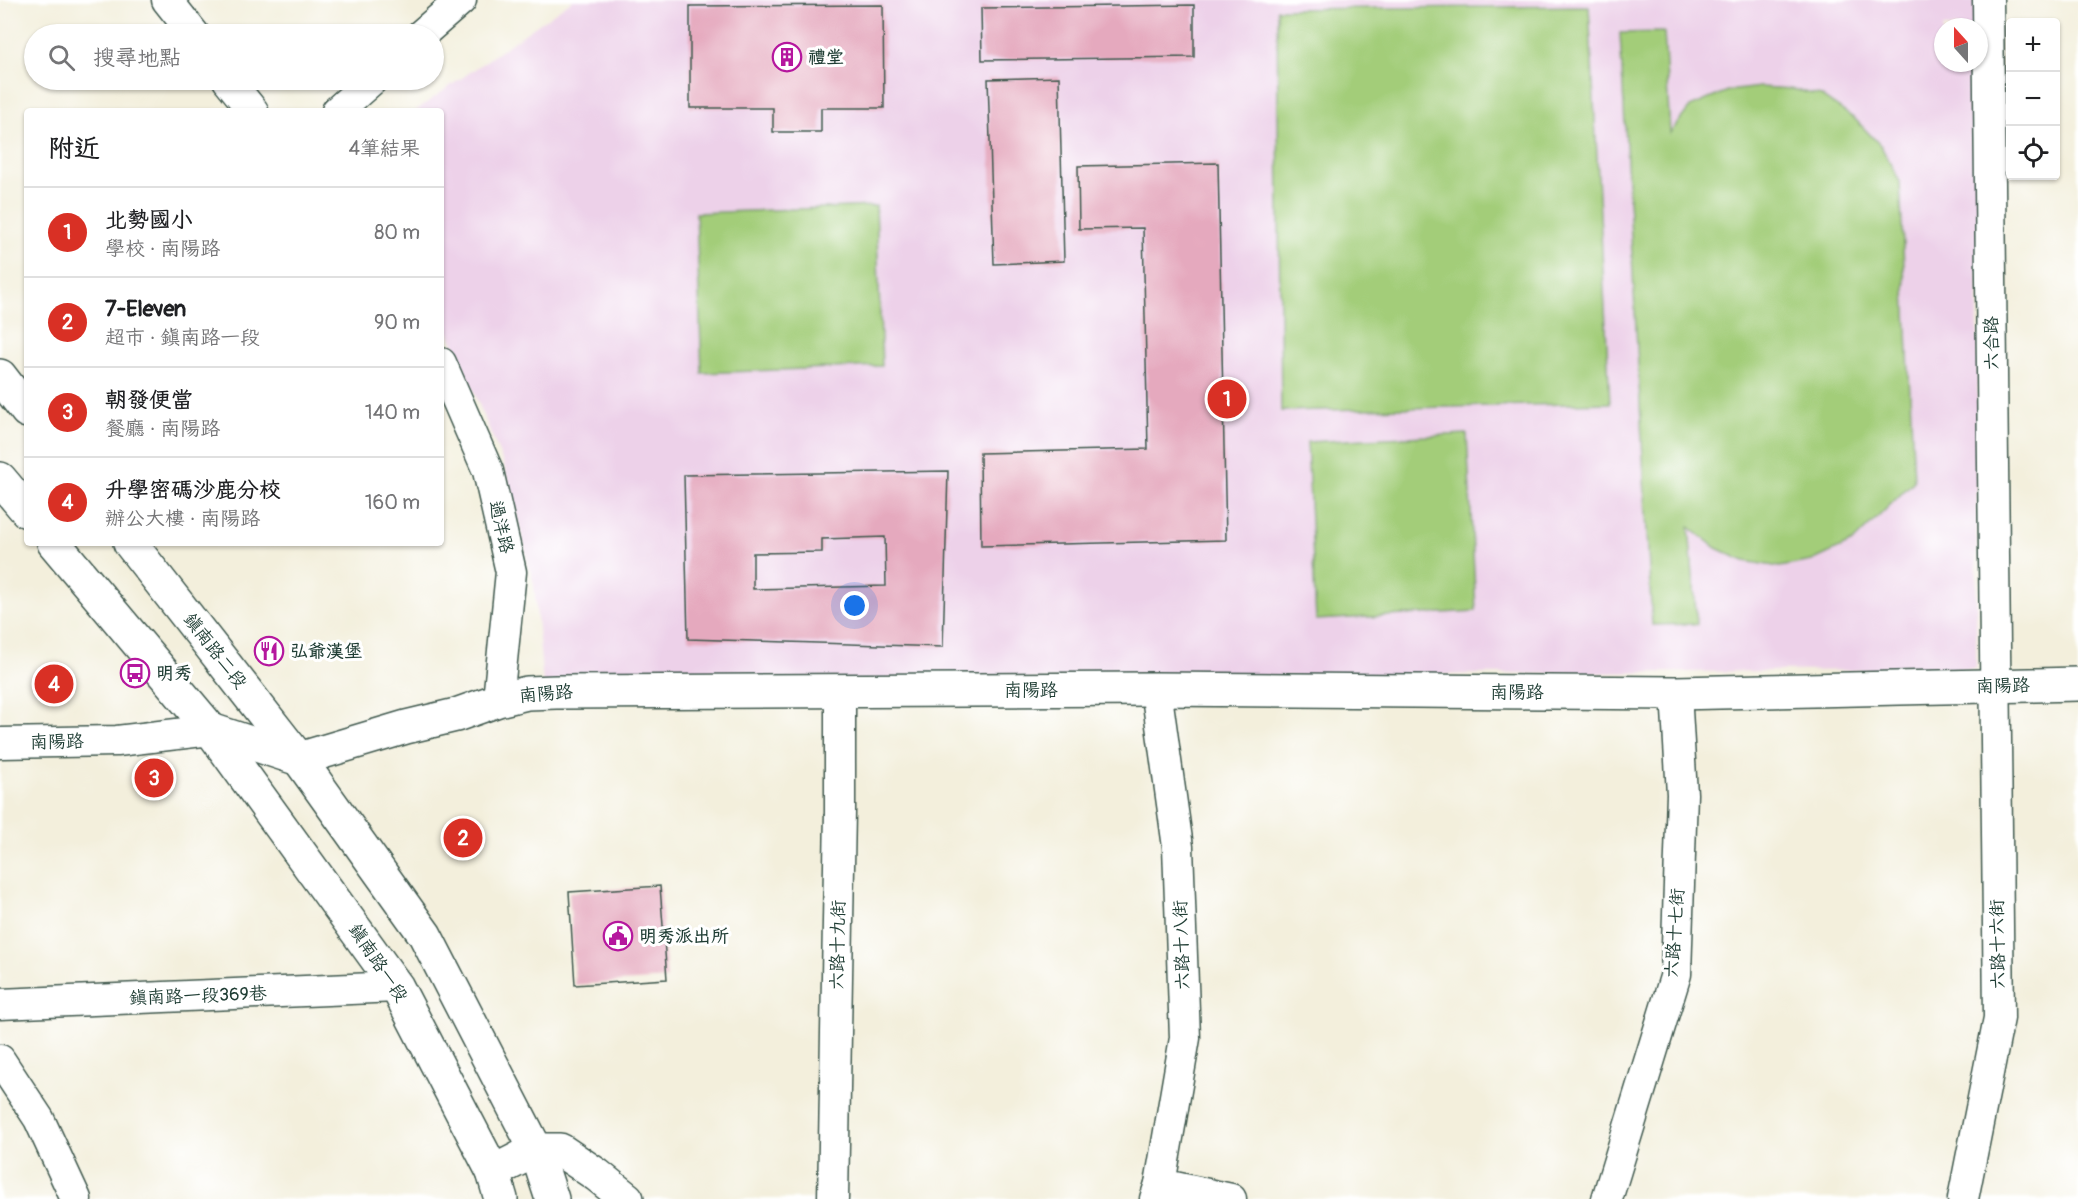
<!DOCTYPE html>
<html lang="zh-TW">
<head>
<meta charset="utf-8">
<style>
	:root { --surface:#fff; --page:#f2f2f2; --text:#202124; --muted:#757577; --line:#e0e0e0; --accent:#d93025 }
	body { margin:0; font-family:Pangolin,"LXGW WenKai TC",sans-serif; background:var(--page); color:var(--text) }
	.controls { position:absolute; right:18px; top:18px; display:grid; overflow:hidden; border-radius:6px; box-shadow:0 2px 4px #0004 }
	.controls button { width:54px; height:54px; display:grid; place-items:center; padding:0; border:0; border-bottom:2px solid var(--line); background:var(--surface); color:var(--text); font:30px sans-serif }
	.compass { position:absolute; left:1934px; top:18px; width:54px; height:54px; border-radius:50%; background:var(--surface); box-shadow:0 2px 4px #0004; rotate:339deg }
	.you { position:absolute; left:855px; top:606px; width:21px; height:21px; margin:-15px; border:4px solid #fff; border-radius:50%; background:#1a73e8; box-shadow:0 0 0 9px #1a73e833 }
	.badge { display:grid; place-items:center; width:39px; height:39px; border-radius:50%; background:var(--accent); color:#fff; font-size:20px; font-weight:700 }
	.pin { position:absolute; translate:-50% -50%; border:3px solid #fff; box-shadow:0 2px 6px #0006 }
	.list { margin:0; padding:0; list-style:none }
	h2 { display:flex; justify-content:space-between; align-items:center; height:78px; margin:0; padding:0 24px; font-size:26px }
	h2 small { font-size:20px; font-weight:400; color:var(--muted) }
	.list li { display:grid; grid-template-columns:39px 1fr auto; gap:18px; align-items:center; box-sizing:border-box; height:90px; padding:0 24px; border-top:2px solid var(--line) }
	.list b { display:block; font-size:22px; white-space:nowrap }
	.list p { margin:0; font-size:20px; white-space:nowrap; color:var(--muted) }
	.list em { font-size:20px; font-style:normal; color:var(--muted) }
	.icon { flex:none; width:33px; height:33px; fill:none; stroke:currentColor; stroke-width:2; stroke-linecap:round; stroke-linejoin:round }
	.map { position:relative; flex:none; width:2078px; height:1199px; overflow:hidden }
	.search { position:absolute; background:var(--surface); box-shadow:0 2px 4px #0004; left:24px; top:24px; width:420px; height:66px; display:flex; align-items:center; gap:15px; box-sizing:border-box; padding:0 21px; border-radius:33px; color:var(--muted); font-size:22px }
	.panel { position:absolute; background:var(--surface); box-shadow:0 2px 4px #0004; left:24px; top:108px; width:420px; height:438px; border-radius:6px }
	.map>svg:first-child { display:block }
	.built { fill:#edd1e9 }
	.green { fill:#a3cd79; stroke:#618556; stroke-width:1.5 }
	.building { fill:#e5a9be; fill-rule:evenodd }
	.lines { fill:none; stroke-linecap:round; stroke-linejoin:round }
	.street-casing { stroke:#3f584d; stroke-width:33 }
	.secondary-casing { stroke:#3f584d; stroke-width:36 }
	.street { stroke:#fff; stroke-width:30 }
	.secondary { stroke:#fff; stroke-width:33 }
	.labels { text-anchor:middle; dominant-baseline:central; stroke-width:6; stroke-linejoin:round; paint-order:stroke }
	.poi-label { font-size:18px; font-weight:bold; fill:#1f3d34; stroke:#fff; text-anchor:start }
	.street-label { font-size:18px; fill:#1f3d34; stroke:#fff }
</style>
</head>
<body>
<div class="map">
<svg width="2078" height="1199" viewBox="0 0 2078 1199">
	<rect width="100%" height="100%" fill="#fff"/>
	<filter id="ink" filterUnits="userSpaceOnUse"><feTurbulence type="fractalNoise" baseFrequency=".0167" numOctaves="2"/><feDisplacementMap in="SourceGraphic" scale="12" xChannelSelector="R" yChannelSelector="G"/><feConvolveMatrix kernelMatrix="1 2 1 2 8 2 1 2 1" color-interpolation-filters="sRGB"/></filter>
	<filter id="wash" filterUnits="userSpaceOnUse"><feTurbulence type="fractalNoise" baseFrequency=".008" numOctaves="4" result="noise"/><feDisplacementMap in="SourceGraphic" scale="24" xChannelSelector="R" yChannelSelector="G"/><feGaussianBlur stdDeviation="1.35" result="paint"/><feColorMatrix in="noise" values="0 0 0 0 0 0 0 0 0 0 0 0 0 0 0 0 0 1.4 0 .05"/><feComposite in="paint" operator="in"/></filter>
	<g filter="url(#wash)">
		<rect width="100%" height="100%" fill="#f3efdc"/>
		<path class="built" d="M573 0H1979V27H1943V63H1979L1976 669 543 684 534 584 504 465 449 332 441 320V111H415Z"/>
		<g class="green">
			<path d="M1589 6 1610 403 1281 411 1277 9Z"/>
			<path d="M1664 32 1670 133 1690 107 1728 91 1760 87 1792 89 1821 96 1855 119 1881 146 1900 182 1914 481 1853 542 1812 561 1780 567 1744 561 1716 548 1689 527 1697 624 1652 625 1620 33Z"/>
			<path d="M876 206 882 366 702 373 696 213Z"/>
			<path d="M1467 434 1476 611 1316 620 1307 442Z"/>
		</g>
		<g id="blocks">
			<g class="building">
				<path d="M883 5 884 108H821V132H773V108H690V6Z"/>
				<path d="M1194 5V57L982 60 981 8Z"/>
				<path d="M1059 77 1064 261 994 264 988 79Z"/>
				<path d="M1218 163 1226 540 981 546 980 453 1148 449 1143 228 1079 229 1078 166Z"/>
				<path d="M948 471 943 647 688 639 684 475ZM885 537 886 586 753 589V553L822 552V539Z"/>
				<path d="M660 886 667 979 575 985 569 892Z"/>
			</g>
		</g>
	</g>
	<g filter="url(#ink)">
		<use href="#blocks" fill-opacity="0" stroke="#3f584d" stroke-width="1.5"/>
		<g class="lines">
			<g class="street-casing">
				<g id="street">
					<path d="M167 0 194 34"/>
					<path d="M422 34 461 0"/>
					<path d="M228 80 253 111"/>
					<path d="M337 111 372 80"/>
					<path d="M441 363 488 471 511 572 498 700"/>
					<path d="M0 743 117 741 211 730"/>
					<path d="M0 1004 397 987"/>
					<path d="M0 1060 39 1119 76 1199"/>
					<path d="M1160 1184 1231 1199"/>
					<path d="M833 1199 840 811V691"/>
					<path d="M1155 1199 1160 1184 1185 1038 1178 847 1156 689"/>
					<path d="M1607 1199 1676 974 1682 794 1676 693"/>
					<path d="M1963 1199 1999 1018 1988 0"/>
				</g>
			</g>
			<g class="secondary-casing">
				<g id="secondary">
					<path d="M0 376 27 411"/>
					<path d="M0 479 27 511"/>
					<path d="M54 543 211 730 397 987 493 1172 501 1199"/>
					<path d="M130 543 299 759 425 935 536 1150 552 1199"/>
					<path d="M211 730 299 759 406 727 456 715 498 700 527 693 556 692 1156 689 1676 693 2078 684"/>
					<path d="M493 1172 536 1150H560L597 1175 627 1199"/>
				</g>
			</g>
			<use href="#street" class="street"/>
			<use href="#secondary" class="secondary"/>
		</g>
	</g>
	<defs>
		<g id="building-ring" transform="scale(1.5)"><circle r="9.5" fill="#fff" stroke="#b5179e" stroke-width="1.5"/><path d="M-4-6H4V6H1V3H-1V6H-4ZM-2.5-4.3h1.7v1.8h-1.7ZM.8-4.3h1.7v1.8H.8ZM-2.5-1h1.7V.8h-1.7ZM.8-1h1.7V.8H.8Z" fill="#b5179e"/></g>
		<g id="restaurant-ring" transform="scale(1.5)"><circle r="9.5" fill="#fff" stroke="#b5179e" stroke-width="1.5"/><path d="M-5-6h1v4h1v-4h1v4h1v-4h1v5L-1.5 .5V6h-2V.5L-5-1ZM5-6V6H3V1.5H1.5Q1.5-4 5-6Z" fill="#b5179e"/></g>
		<g id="bus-ring" transform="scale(1.5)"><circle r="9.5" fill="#fff" stroke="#b5179e" stroke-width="1.5"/><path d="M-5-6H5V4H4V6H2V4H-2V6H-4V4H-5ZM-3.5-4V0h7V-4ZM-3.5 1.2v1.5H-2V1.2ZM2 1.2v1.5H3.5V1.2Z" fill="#b5179e"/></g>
		<g id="civic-ring" transform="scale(1.5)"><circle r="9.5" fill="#fff" stroke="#b5179e" stroke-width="1.5"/><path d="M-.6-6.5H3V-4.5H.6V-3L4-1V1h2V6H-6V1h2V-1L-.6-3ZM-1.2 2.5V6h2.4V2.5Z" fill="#b5179e"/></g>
	</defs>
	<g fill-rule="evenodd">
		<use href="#building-ring" x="787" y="57"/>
		<use href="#restaurant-ring" x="269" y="651"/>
		<use href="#bus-ring" x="135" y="673"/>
		<use href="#civic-ring" x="618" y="936"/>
	</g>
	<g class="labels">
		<g class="poi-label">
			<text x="808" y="57">禮堂</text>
			<text x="290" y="651">弘爺漢堡</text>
			<text x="156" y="673">明秀</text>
			<text x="639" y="936">明秀派出所</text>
		</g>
		<g class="street-label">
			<text transform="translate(1992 343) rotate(-91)">六合路</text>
			<text transform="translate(501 527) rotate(77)">過洋路</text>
			<text transform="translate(215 651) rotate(52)">鎮南路二段</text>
			<text transform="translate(2003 686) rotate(-1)">南陽路</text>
			<text x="1031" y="690">南陽路</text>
			<text x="1517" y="692">南陽路</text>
			<text transform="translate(546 694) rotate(-5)">南陽路</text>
			<text transform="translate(57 742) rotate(-1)">南陽路</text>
			<text transform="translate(1675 933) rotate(-86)">六路十七街</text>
			<text transform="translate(1998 944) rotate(-91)">六路十六街</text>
			<text transform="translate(838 945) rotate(-89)">六路十九街</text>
			<text transform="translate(1182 945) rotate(-92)">六路十八街</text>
			<text transform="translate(378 963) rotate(56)">鎮南路一段</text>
			<text transform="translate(198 996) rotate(-2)">鎮南路一段369巷</text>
		</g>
	</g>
</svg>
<div class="controls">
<button>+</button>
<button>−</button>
<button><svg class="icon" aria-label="locate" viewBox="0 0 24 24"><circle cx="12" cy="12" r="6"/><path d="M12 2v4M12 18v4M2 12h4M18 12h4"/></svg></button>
</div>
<svg class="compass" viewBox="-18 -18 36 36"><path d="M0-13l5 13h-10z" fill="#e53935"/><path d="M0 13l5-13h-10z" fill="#757577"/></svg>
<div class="you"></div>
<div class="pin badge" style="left:1227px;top:399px">1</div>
<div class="pin badge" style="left:463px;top:838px">2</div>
<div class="pin badge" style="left:154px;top:778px">3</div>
<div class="pin badge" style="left:54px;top:684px">4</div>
<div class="search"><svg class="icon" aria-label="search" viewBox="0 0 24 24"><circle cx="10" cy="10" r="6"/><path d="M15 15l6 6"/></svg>搜尋地點</div>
<section class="panel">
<h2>附近<small>4筆結果</small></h2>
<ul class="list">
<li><span class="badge">1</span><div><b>北勢國小</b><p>學校 · 南陽路</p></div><em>80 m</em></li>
<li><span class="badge">2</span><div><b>7-Eleven</b><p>超市 · 鎮南路一段</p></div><em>90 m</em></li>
<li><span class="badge">3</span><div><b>朝發便當</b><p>餐廳 · 南陽路</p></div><em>140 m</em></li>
<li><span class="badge">4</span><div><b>升學密碼沙鹿分校</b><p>辦公大樓 · 南陽路</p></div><em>160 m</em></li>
</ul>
</section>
</div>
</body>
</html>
